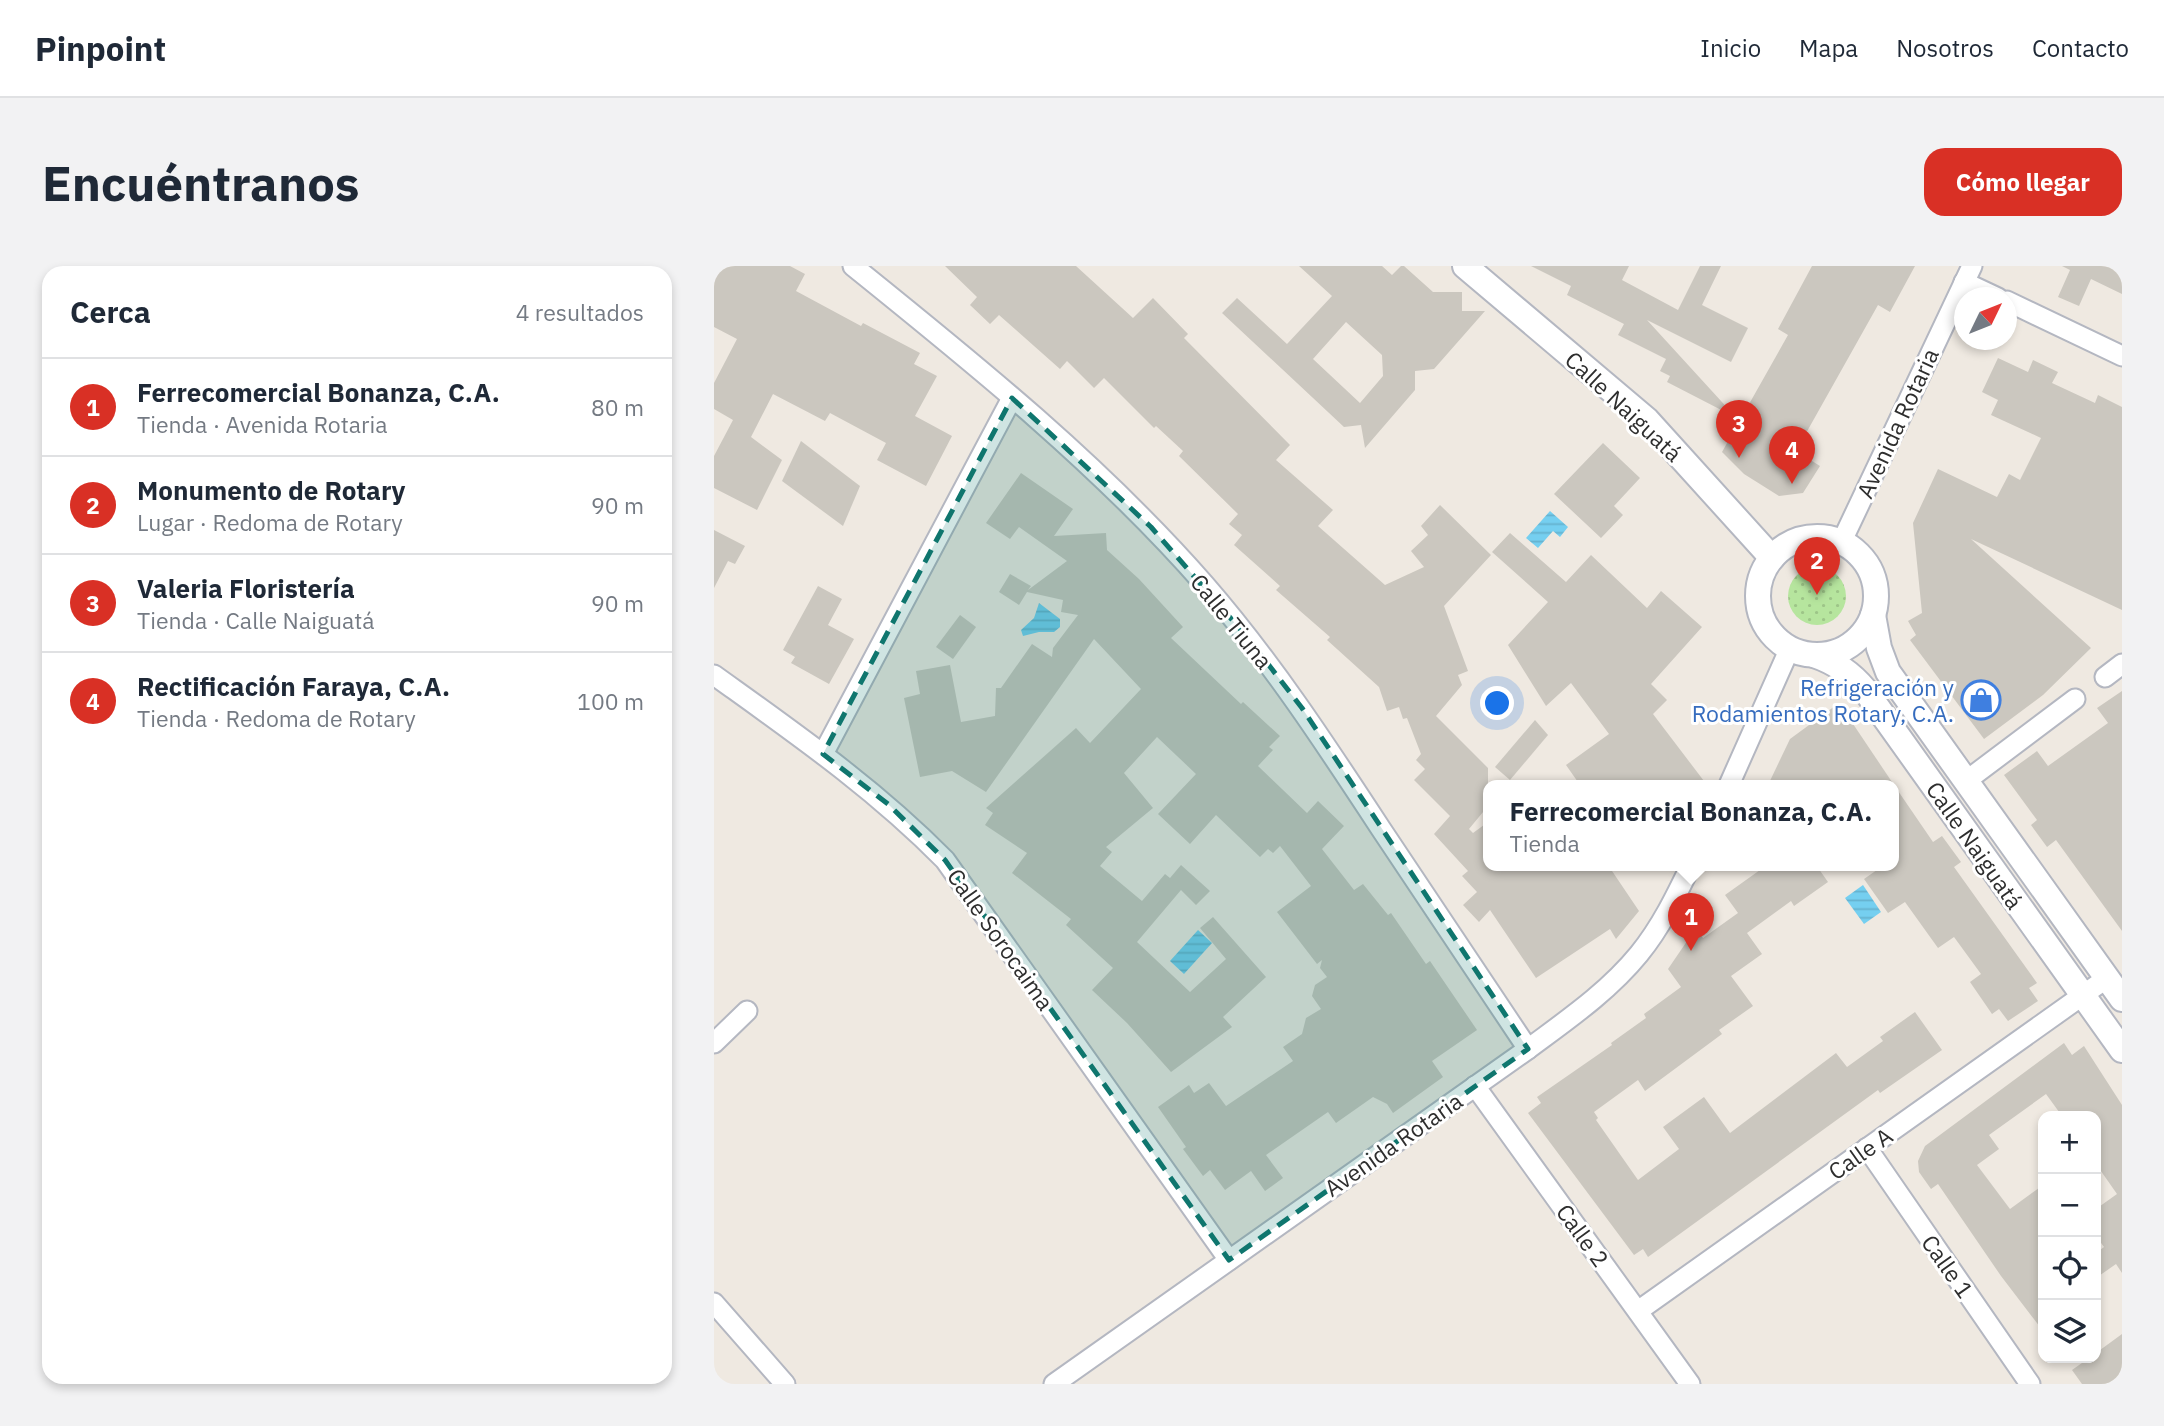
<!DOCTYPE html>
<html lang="es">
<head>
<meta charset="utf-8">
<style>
	:root { --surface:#fff; --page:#f2f2f3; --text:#1f2937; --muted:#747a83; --line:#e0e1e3; --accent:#d93025 }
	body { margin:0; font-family:"IBM Plex Sans",sans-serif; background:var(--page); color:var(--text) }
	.controls { position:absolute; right:21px; bottom:21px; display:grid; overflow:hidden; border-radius:14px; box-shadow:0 4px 10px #0003 }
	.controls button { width:63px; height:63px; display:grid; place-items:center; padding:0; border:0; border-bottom:2px solid var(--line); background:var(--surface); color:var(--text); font:35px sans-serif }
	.compass { position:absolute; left:1240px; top:21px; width:63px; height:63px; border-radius:50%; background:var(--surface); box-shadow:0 4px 10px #0003; rotate:47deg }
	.you { position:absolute; left:784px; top:438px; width:24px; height:24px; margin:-18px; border:5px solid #fff; border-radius:50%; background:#1a73e8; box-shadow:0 0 0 10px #1a73e833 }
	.badge { display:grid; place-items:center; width:46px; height:46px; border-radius:50%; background:var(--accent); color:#fff; font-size:23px; font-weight:700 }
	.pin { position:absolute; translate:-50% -58px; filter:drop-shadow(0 2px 4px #0008) }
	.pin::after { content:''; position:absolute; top:37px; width:24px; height:21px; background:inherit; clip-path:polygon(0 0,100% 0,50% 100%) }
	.popup { position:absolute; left:769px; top:514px; width:416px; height:91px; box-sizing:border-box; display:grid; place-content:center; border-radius:14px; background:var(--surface); filter:drop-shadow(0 2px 5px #0005); font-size:23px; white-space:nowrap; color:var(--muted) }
	.popup b { font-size:26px; color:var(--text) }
	.popup::after { content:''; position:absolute; left:50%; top:100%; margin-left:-14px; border:14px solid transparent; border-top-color:var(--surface) }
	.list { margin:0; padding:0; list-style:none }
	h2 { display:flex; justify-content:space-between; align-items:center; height:91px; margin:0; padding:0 28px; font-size:30px }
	h2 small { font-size:23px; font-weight:400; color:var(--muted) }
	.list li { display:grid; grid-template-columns:46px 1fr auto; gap:21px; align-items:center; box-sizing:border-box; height:98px; padding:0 28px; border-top:2px solid var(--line) }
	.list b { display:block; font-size:26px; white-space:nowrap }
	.list p { margin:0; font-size:23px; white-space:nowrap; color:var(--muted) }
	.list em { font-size:23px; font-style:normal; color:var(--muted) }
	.icon { flex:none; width:38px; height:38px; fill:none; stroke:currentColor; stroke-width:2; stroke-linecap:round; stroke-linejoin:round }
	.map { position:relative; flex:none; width:1408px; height:1118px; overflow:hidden; border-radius:21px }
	header { display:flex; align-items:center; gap:42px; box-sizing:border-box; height:98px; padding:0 35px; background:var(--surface); border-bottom:2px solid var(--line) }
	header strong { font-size:33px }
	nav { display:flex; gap:38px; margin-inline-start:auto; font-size:24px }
	.intro { display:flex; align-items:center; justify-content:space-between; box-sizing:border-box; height:168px; padding:0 42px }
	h1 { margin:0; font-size:49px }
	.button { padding:18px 32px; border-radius:21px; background:var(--accent); color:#fff; font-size:24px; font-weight:700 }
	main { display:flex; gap:42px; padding:0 42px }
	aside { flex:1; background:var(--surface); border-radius:21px; box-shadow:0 4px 10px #0003 }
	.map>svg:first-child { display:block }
	.grass { fill:url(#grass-dots) }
	.water { fill:url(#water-rules) }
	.building { fill:#cbc7bf; fill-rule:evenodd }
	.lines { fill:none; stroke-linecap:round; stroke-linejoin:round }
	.minor-casing { stroke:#b4b7c1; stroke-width:23 }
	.tertiary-casing { stroke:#b4b7c1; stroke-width:28 }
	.minor { stroke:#fff; stroke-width:19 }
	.tertiary { stroke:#fff; stroke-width:24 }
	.marked { fill:#0f766e; fill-opacity:0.2; stroke:#0f766e; stroke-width:5; stroke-dasharray:14 9; stroke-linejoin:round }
	.labels { text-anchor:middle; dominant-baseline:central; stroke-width:6; stroke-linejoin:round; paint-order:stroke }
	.street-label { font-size:23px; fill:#2e2e2e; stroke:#fff }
	.shop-label { font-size:23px; fill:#366cbe; stroke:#fff; text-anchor:end }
</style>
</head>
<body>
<header>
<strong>Pinpoint</strong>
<nav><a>Inicio</a><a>Mapa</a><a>Nosotros</a><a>Contacto</a></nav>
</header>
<div class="intro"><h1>Encuéntranos</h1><a class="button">Cómo llegar</a></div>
<main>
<aside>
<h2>Cerca<small>4 resultados</small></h2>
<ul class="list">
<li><span class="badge">1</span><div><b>Ferrecomercial Bonanza, C.A.</b><p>Tienda · Avenida Rotaria</p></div><em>80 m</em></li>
<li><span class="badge">2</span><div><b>Monumento de Rotary</b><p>Lugar · Redoma de Rotary</p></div><em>90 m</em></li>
<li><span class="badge">3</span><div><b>Valeria Floristería</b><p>Tienda · Calle Naiguatá</p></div><em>90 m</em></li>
<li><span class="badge">4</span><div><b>Rectificación Faraya, C.A.</b><p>Tienda · Redoma de Rotary</p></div><em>100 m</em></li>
</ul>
</aside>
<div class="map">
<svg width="1408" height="1118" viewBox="0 0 1408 1118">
	<defs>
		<pattern id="grass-dots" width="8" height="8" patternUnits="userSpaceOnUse" patternTransform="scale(1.75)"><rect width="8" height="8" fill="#b6e59e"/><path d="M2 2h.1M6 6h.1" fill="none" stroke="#9dc588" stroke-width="1.8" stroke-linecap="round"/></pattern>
		<pattern id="water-rules" width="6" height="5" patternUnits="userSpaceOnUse" patternTransform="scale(1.75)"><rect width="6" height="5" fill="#75cff0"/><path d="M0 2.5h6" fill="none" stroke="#66b2ce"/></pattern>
	</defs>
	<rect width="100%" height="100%" fill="#efe9e1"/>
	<circle class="grass" cx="1103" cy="330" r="29"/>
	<g class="water">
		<path d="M836 245 854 261 846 271 839 265 824 282 812 272Z"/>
		<path d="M325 337 346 353V361L340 366H325L309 370 307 364 320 352Z"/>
		<path d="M1149 619 1167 646 1150 658 1131 632Z"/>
		<path d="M484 664 498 677 470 708 456 695Z"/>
	</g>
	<g class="building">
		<path d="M0 0H76L91 8 82 25 147 60 149 57 206 87 200 98 223 110 201 150 238 170 212 220 163 194 172 177 116 147 111 155 59 128 37 171 68 194 43 244 0 222V190L19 154 0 143V117L23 73 0 61Z"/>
		<path d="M231 0H362L419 52 439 32 474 68 470 72 576 179 562 194 619 244 604 260 671 319 710 301 697 285 714 269 707 260 726 239 777 289 730 340 754 405 744 409 748 419 722 450 774 502V540L755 563 759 567 774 556V599H894L925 645 902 673 896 663 822 712 776 644 765 656 749 639 763 626 748 610 754 605 720 568 736 550 700 514 711 503 702 494 707 488 693 452 689 453 685 441 673 445 665 421 613 374 616 371 562 324 566 320 520 279 528 269 515 258 524 248 465 190 469 185 442 160 440 162 390 112 380 122 353 95 346 103 285 49 276 58 256 39 263 31Z"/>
		<path d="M585 0H668L678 9 687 0H690L719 26H748V45H771L720 103 701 105V124L651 182 647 159 630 161 508 47 523 32 573 78 618 30ZM632 56 668 89 669 110 646 137 599 93Z"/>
		<path d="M817 0H915L908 14 964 44 986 0H1007L988 39 1034 62 1017 96 933 54 1018 147 1017 149 953 116 956 110 946 105 952 93 904 69 910 58 853 29 857 20Z"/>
		<path d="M1098 0H1201L1176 46 1164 39 1082 185 1106 200 1089 227 1065 230 1030 208 1008 186 1074 69 1064 63Z"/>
		<path d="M1348 0H1408V28L1377 13 1365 40 1344 31 1356 4Z"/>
		<path d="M1284 92 1314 106 1319 94 1344 106 1338 117 1381 137 1384 129 1408 141V344L1257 273 1377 382 1329 429 1270 473 1196 374 1202 369 1194 355 1208 347 1199 257 1224 203 1283 231 1295 208 1306 214 1327 172 1277 149 1284 134 1268 126Z"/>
		<path d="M87 175 146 220 129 260 68 215Z"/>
		<path d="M889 177 926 212 900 240 909 249 887 272 840 228Z"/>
		<path d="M307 207 359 243 340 270 392 267 393 284 425 313 469 361 457 372 527 438 529 436 566 470 555 481 559 484 544 500 593 547 604 535 630 560 608 583 640 624 649 618 674 649 677 647 712 698 716 695 763 764 718 795 729 811 679 847 673 838 659 831 622 857 614 846 552 889 569 912 551 925 537 905 511 924 496 904 489 910 469 883 472 881 444 841 475 819 480 827 495 817 512 840 579 795 569 781 588 768 592 752 607 743 598 730 601 719 613 711 606 702 608 694 603 698 563 646 597 620 566 580 559 587 554 583 546 591 502 549 476 578 444 548 482 508 443 471 410 507 439 542 392 581 398 586 386 600 428 635 451 608 456 612 467 599 496 625 482 639 467 624 423 676 476 726 512 693 486 662 499 651 552 711 509 751 518 761 457 806 413 757 378 724 399 702 352 659 357 653 298 607 313 587 271 559 279 547 272 542 362 462 376 477 427 423 380 373 272 526 238 505 206 511 190 432 206 428 202 405 236 399 247 456 281 450 282 422H287L318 378 338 391 339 382 364 349 347 346 349 334 313 326 305 339 285 326 296 308 317 320 314 324 353 295 305 261 296 273 272 257Z"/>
		<path d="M0 264 31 280 21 298 14 295 0 322Z"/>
		<path d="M796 267 852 316 877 289 933 342 947 325 988 361 937 418 953 434 939 448 993 519H866L852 499 895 468 857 417 832 440 794 379 834 336 778 286Z"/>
		<path d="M104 320 128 333 114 359 140 373 115 418 77 397 81 391 69 384Z"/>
		<path d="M246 349 262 361 239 393 222 381Z"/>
		<path d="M1408 425V665L1342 574 1333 581 1317 559 1323 554 1290 509 1323 485 1334 500 1394 457 1383 442Z"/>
		<path d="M1125 437 1180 519H1054L1076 473Z"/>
		<path d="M821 454 834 469 796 514 781 501Z"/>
		<path d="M1180 519 1219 576 1228 570 1247 596 1240 601 1323 717 1315 722 1324 735 1294 755 1285 743 1278 748 1256 716 1267 708 1240 671 1224 682 1191 636 1174 647 1150 613 1170 599H1180Z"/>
		<path d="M1053 599H1102L1114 616 1080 640 1077 635 1033 667 1048 688 1017 710 1039 740 1005 764 1008 768 931 825 924 814 880 846 884 852 882 854 924 914 965 883 949 861 990 831 1016 867 1122 787 1133 801 1169 775 1166 771 1201 746 1228 784 1166 827 1164 824 934 991 929 983 920 989 814 847 827 837 823 831 898 779 897 777 932 752 930 748 967 721 954 703 982 662 989 672 1024 647 1011 629Z"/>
		<path d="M1350 777 1358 789 1370 780 1408 839V1007L1402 998 1382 1012V987L1390 981 1382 970V943L1403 928 1382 898V850H1348L1332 828 1275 869 1285 883 1263 899 1296 943 1329 919V1065L1287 1010 1224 918 1217 923 1205 906 1204 895 1211 880Z"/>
		<path d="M1408 1068V1118H1368L1358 1104 1375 1092H1382V1087Z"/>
	</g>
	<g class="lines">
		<g class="minor-casing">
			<g id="minor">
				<path d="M139 0C262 99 387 200 491 319 557 395 612 479 667 563 716 637 765 710 814 783"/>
				<path d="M1250 16 1284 32"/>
				<path d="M1293 35 1408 90"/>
				<path d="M1127 277 1258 0"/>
				<path d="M0 409C82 468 160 522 231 594L515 994"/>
				<path d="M1391 411 1408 398"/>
				<path d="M109 488 298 132"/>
				<path d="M1252 515 1361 433"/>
				<path d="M1015 519 1076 382"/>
				<path d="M0 777 33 745"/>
				<path d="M761 820 976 1118"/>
				<path d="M1153 882 1316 1118"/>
				<path d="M0 1037 71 1118"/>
				<path d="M924 1045 1393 712"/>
				<path d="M340 1118 814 783C853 754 894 726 925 688 947 661 962 630 977 599"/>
			</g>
		</g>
		<g class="tertiary-casing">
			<g id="tertiary">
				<path d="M751 0 933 154 1058 292"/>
				<circle cx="1103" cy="330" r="59"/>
				<path d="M1159 349 1165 382 1174 406 1408 733"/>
				<path d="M1100 389C1121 396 1137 407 1151 424L1408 784"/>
			</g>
		</g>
		<use href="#minor" class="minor"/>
		<use href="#tertiary" class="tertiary"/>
	</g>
	<path class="marked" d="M298 132 437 261 533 371 588 442 814 783 515 994 231 594 174 538 109 488Z"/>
	<defs>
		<g id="shop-ring" transform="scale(2.0125)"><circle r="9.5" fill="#fff" stroke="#3f7fe0" stroke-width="1.5"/><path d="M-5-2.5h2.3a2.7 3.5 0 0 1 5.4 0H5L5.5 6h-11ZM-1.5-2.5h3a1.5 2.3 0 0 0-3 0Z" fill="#3f7fe0"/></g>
	</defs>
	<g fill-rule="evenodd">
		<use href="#shop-ring" x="1267" y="434"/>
	</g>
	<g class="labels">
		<g class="street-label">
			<text transform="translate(910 140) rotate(43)">Calle Naiguatá</text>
			<text transform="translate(1183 157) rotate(-65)">Avenida Rotaria</text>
			<text transform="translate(518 355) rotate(51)">Calle Tiuna</text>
			<text transform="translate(1261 579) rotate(55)">Calle Naiguatá</text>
			<text transform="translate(287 673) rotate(55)">Calle Sorocaima</text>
			<text transform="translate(679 878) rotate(-35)">Avenida Rotaria</text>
			<text transform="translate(1146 887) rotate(-35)">Calle A</text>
			<text transform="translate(869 969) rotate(54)">Calle 2</text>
			<text transform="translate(1234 1000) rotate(55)">Calle 1</text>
		</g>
		<g class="shop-label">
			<text x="1240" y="421">Refrigeración y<tspan x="1240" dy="26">Rodamientos Rotary, C.A.</tspan></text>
		</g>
	</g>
</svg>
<div class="controls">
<button>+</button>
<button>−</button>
<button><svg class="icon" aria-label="locate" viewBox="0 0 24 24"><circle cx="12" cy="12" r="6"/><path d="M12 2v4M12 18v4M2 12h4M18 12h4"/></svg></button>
<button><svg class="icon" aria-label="layers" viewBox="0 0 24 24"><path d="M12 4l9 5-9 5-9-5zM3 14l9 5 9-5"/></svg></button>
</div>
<svg class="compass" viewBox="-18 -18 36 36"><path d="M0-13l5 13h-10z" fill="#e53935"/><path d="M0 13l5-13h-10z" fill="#747a83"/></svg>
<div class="you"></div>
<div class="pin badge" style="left:977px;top:685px">1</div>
<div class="popup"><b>Ferrecomercial Bonanza, C.A.</b>Tienda</div>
<div class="pin badge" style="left:1103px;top:329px">2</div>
<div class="pin badge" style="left:1025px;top:192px">3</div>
<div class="pin badge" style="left:1078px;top:218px">4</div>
</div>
</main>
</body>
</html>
